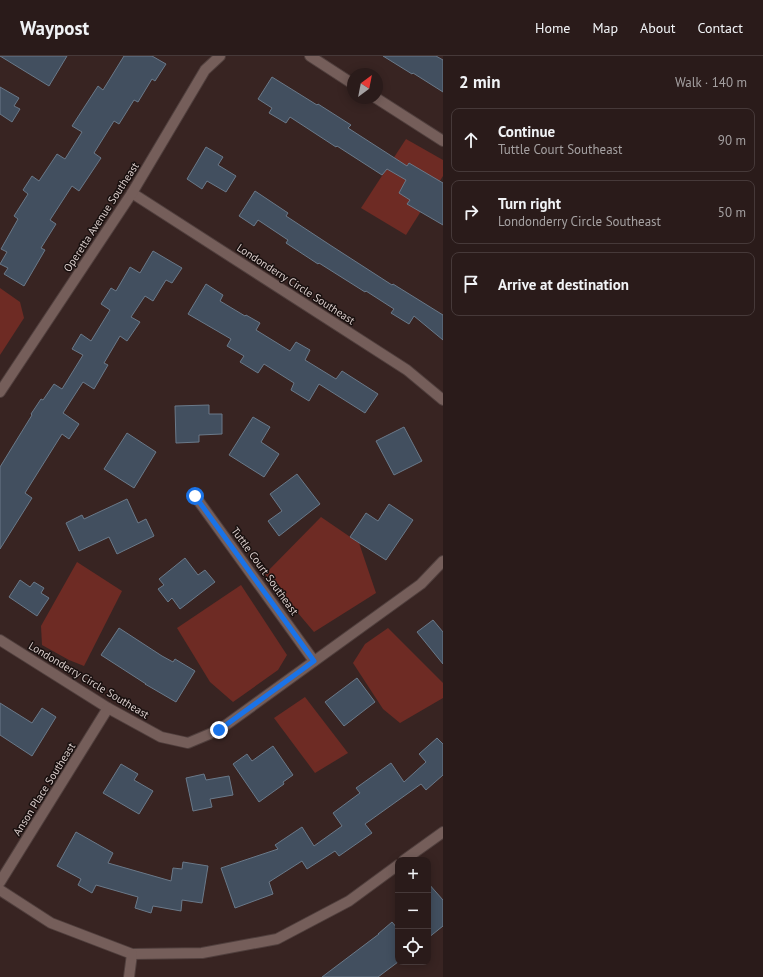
<!DOCTYPE html>
<html lang="en">
<head>
<meta charset="utf-8">
<style>
	:root { --surface:#2a1b1a; --page:#362827; --text:#f1f3f6; --muted:#a5a1a2; --line:#463939 }
	body { margin:0; font-family:"PT Sans",sans-serif; background:var(--page); color:var(--text) }
	.controls { position:absolute; right:12px; bottom:12px; display:grid; overflow:hidden; border-radius:8px; box-shadow:0 2px 10px #0003 }
	.controls button { width:36px; height:36px; display:grid; place-items:center; padding:0; border:0; border-bottom:1px solid var(--line); background:var(--surface); color:var(--text); font:20px sans-serif }
	.compass { position:absolute; left:347px; top:12px; width:36px; height:36px; border-radius:50%; background:var(--surface); box-shadow:0 2px 10px #0003; rotate:32deg }
	.stop { position:absolute; width:12px; height:12px; margin:-9px; border:3px solid #1a73e8; border-radius:50%; background:#fff }
	.stop.end { background:#1a73e8; border-color:#fff; box-shadow:0 1px 4px #0008 }
	.list { margin:0; padding:0; list-style:none }
	h2 { display:flex; justify-content:space-between; align-items:center; height:52px; margin:0; padding:0 16px; font-size:17px }
	h2 small { font-size:13px; font-weight:400; color:var(--muted) }
	.list li { display:grid; grid-template-columns:26px 1fr auto; gap:12px; align-items:center; box-sizing:border-box; height:64px; margin:0 8px 8px; padding:0 8px; border:1px solid var(--line); border-radius:8px }
	.list b { display:block; font-size:15px; white-space:nowrap }
	.list p { margin:0; font-size:13px; white-space:nowrap; color:var(--muted) }
	.list em { font-size:13px; font-style:normal; color:var(--muted) }
	.icon { flex:none; width:22px; height:22px; fill:none; stroke:currentColor; stroke-width:2; stroke-linecap:round; stroke-linejoin:round }
	.map { position:relative; flex:none; width:443px; height:921px; overflow:hidden }
	header { display:flex; align-items:center; gap:24px; box-sizing:border-box; height:56px; padding:0 20px; background:var(--surface); border-bottom:1px solid var(--line) }
	header strong { font-size:19px }
	nav { display:flex; gap:22px; margin-inline-start:auto; font-size:14px }
	main { display:flex }
	aside { flex:1; background:var(--surface) }
	.map>svg:first-child { display:block }
	.green { fill:#6e2b24 }
	.building { fill:#424f5f; stroke:#6a7989 }
	.lines { fill:none; stroke-linecap:round; stroke-linejoin:round }
	.minor-casing { stroke:#503f3d; stroke-width:12 }
	.minor { stroke:#755e5a; stroke-width:10 }
	.route { stroke:#1a73e8; stroke-width:5 }
	.labels { text-anchor:middle; dominant-baseline:central; stroke-width:3; stroke-linejoin:round; paint-order:stroke }
	.street-label { font-size:11px; fill:#dbcecc; stroke:#19100f }
</style>
</head>
<body>
<header>
<strong>Waypost</strong>
<nav><a>Home</a><a>Map</a><a>About</a><a>Contact</a></nav>
</header>
<main>
<div class="map">
<svg width="443" height="921" viewBox="0 0 443 921">
	<rect width="100%" height="100%" fill="#382422"/>
	<g class="green">
		<path d="M406 83 443 104V120L406 179 361 152Z"/>
		<path d="M0 232 20 246 24 262 0 299Z"/>
		<path d="M321 461 359 487 376 537 314 576 265 518Z"/>
		<path d="M77 506 122 535 84 610 69 604 42 589 41 570Z"/>
		<path d="M241 529 287 599 278 614 233 646 210 626 177 572Z"/>
		<path d="M388 572 443 627V642L400 667 383 653 353 607 365 588Z"/>
		<path d="M305 641 348 697 315 717 274 662Z"/>
	</g>
	<g class="building">
		<path d="M0 0H67L49 30Z"/>
		<path d="M124 0H152L166 8 155 25 152 23 138 46 134 44 119 68 114 65 94 97 101 102 79 135 72 130 50 164 56 168 41 192 45 194 24 230 4 218 8 212 0 208 7 196 1 193 18 163 14 160 28 138 23 134 32 120 39 125 57 98 65 103 82 76 72 70 98 30 103 34Z"/>
		<path d="M383 0H436L443 4V36L413 17 412 18Z"/>
		<path d="M272 21 317 49 318 48 351 69 348 72 407 110 409 107 443 127V169L407 148 410 144 399 137 406 124 387 113 382 119 337 90 336 91 290 61 286 67 269 57 272 52 258 43Z"/>
		<path d="M0 31 19 42 14 50 20 53 12 66 0 58Z"/>
		<path d="M206 91 223 101 218 109 236 120 226 136 207 125 202 133 187 123Z"/>
		<path d="M255 135 288 157 286 160 330 189 392 229 393 228 443 259V284L414 260 409 268 391 257 394 253 366 235 365 236 319 207 318 208 286 187 288 184 258 164 254 170 239 160Z"/>
		<path d="M153 195 182 212 172 227 166 224 153 245 145 240 131 261 140 266 127 285 120 280 104 307 108 309 94 333 83 326 63 357 79 368 69 383 62 378 25 437 32 442 0 493V411L32 359 31 358 41 343 43 344 54 328 62 333 83 299 72 293 81 278 91 285 110 254 101 248 111 232 116 235 130 211 140 217Z"/>
		<path d="M206 228 223 239 220 245 245 260 246 259 260 267 256 274 290 295 296 286 310 294 305 304 336 323 342 315 378 338 365 357 319 328 309 345 291 334 294 327 264 308 258 317 240 306 244 300 227 290 231 283 188 258Z"/>
		<path d="M209 349V358H222V378L199 379V386L176 387 175 350Z"/>
		<path d="M253 361 270 371 261 386 279 398 264 421 229 399Z"/>
		<path d="M404 371 422 405 394 419 376 385Z"/>
		<path d="M127 377 156 396 134 432 104 413Z"/>
		<path d="M297 418 320 448 279 480 268 465 282 455 270 438Z"/>
		<path d="M127 443 138 467 146 463 154 480 117 498 109 481 79 495 66 467 82 459 84 463Z"/>
		<path d="M389 448 413 464 386 504 350 481 366 457 378 465Z"/>
		<path d="M185 502 198 519 205 514 215 526 180 553 172 542 168 546 158 533 164 529 159 523Z"/>
		<path d="M20 524 30 531 34 526 44 532 41 537 49 542 37 560 9 541Z"/>
		<path d="M433 564 443 576V608L417 576Z"/>
		<path d="M119 572 162 600 173 606 175 603 195 615 176 646 145 628H146L101 599Z"/>
		<path d="M357 622 375 646 344 670 325 646Z"/>
		<path d="M0 647 32 667 42 652 56 661 32 700 0 679Z"/>
		<path d="M437 682 443 688V719L426 734 421 728 365 768 372 777 339 800 335 795 307 813 302 805 269 826 273 838 235 852 221 812 278 793 275 789 302 771 314 790 342 770 333 757 360 737 356 732 391 707 404 726 426 706 419 698Z"/>
		<path d="M273 690 293 719 283 726 284 728 259 746 233 708 247 698 252 705Z"/>
		<path d="M121 708 138 718 134 724 153 735 139 758 103 737Z"/>
		<path d="M204 718 206 724 229 720 233 739 210 743 212 751 193 755 186 722Z"/>
		<path d="M76 776 113 797 108 807 171 825 173 812 182 813 183 806 208 810 202 847 182 844 181 855 153 850 151 857 135 852 138 841 96 829 92 837 78 829 81 823 57 810Z"/>
		<path d="M428 827 443 844V870L428 882Z"/>
		<path d="M392 866 398 873V906L378 921H322L379 878H378Z"/>
	</g>
	<g class="lines">
		<g class="minor-casing">
			<g id="minor">
				<path d="M310 0 353 28"/>
				<path d="M376 42 443 85"/>
				<path d="M132 137 407 314 443 344"/>
				<path d="M0 336 132 137 205 14 220 0"/>
				<path d="M195 440 314 605"/>
				<path d="M0 584 108 652 161 681 188 687 219 674 421 528 443 505"/>
				<path d="M404 804 443 776"/>
				<path d="M0 826 108 652"/>
				<path d="M0 834 51 867 132 898 202 897 277 883 349 845 398 809"/>
				<path d="M129 921 132 898"/>
			</g>
		</g>
		<use href="#minor" class="minor"/>
	</g>
	<g class="lines">
		<path class="route" d="M195 440 314 605 219 674"/>
	</g>
	<g class="labels">
		<g class="street-label">
			<text transform="translate(101 161) rotate(-57)">Operetta Avenue Southeast</text>
			<text transform="translate(296 228) rotate(33)">Londonderry Circle Southeast</text>
			<text transform="translate(265 515) rotate(54)">Tuttle Court Southeast</text>
			<text transform="translate(89 624) rotate(31)">Londonderry Circle Southeast</text>
			<text transform="translate(44 733) rotate(-58)">Anson Place Southeast</text>
		</g>
	</g>
</svg>
<div class="controls">
<button>+</button>
<button>−</button>
<button><svg class="icon" aria-label="locate" viewBox="0 0 24 24"><circle cx="12" cy="12" r="6"/><path d="M12 2v4M12 18v4M2 12h4M18 12h4"/></svg></button>
</div>
<svg class="compass" viewBox="-18 -18 36 36"><path d="M0-13l5 13h-10z" fill="#e53935"/><path d="M0 13l5-13h-10z" fill="#a5a1a2"/></svg>
<div class="stop" style="left:195px;top:440px"></div>
<div class="stop end" style="left:219px;top:674px"></div>
</div>
<aside>
<h2>2 min<small>Walk · 140 m</small></h2>
<ul class="list">
<li><svg class="icon" aria-label="ahead" viewBox="0 0 24 24"><path d="M12 20V5M6 11l6-6 6 6"/></svg><div><b>Continue</b><p>Tuttle Court Southeast</p></div><em>90 m</em></li>
<li><svg class="icon" aria-label="right" viewBox="0 0 24 24"><path d="M7 20v-9h11M14 6l5 5-5 5"/></svg><div><b>Turn right</b><p>Londonderry Circle Southeast</p></div><em>50 m</em></li>
<li><svg class="icon" aria-label="arrive" viewBox="0 0 24 24"><path d="M6 21V4h12l-3 4 3 4H6"/></svg><div><b>Arrive at destination</b></div></li>
</ul>
</aside>
</main>
</body>
</html>
